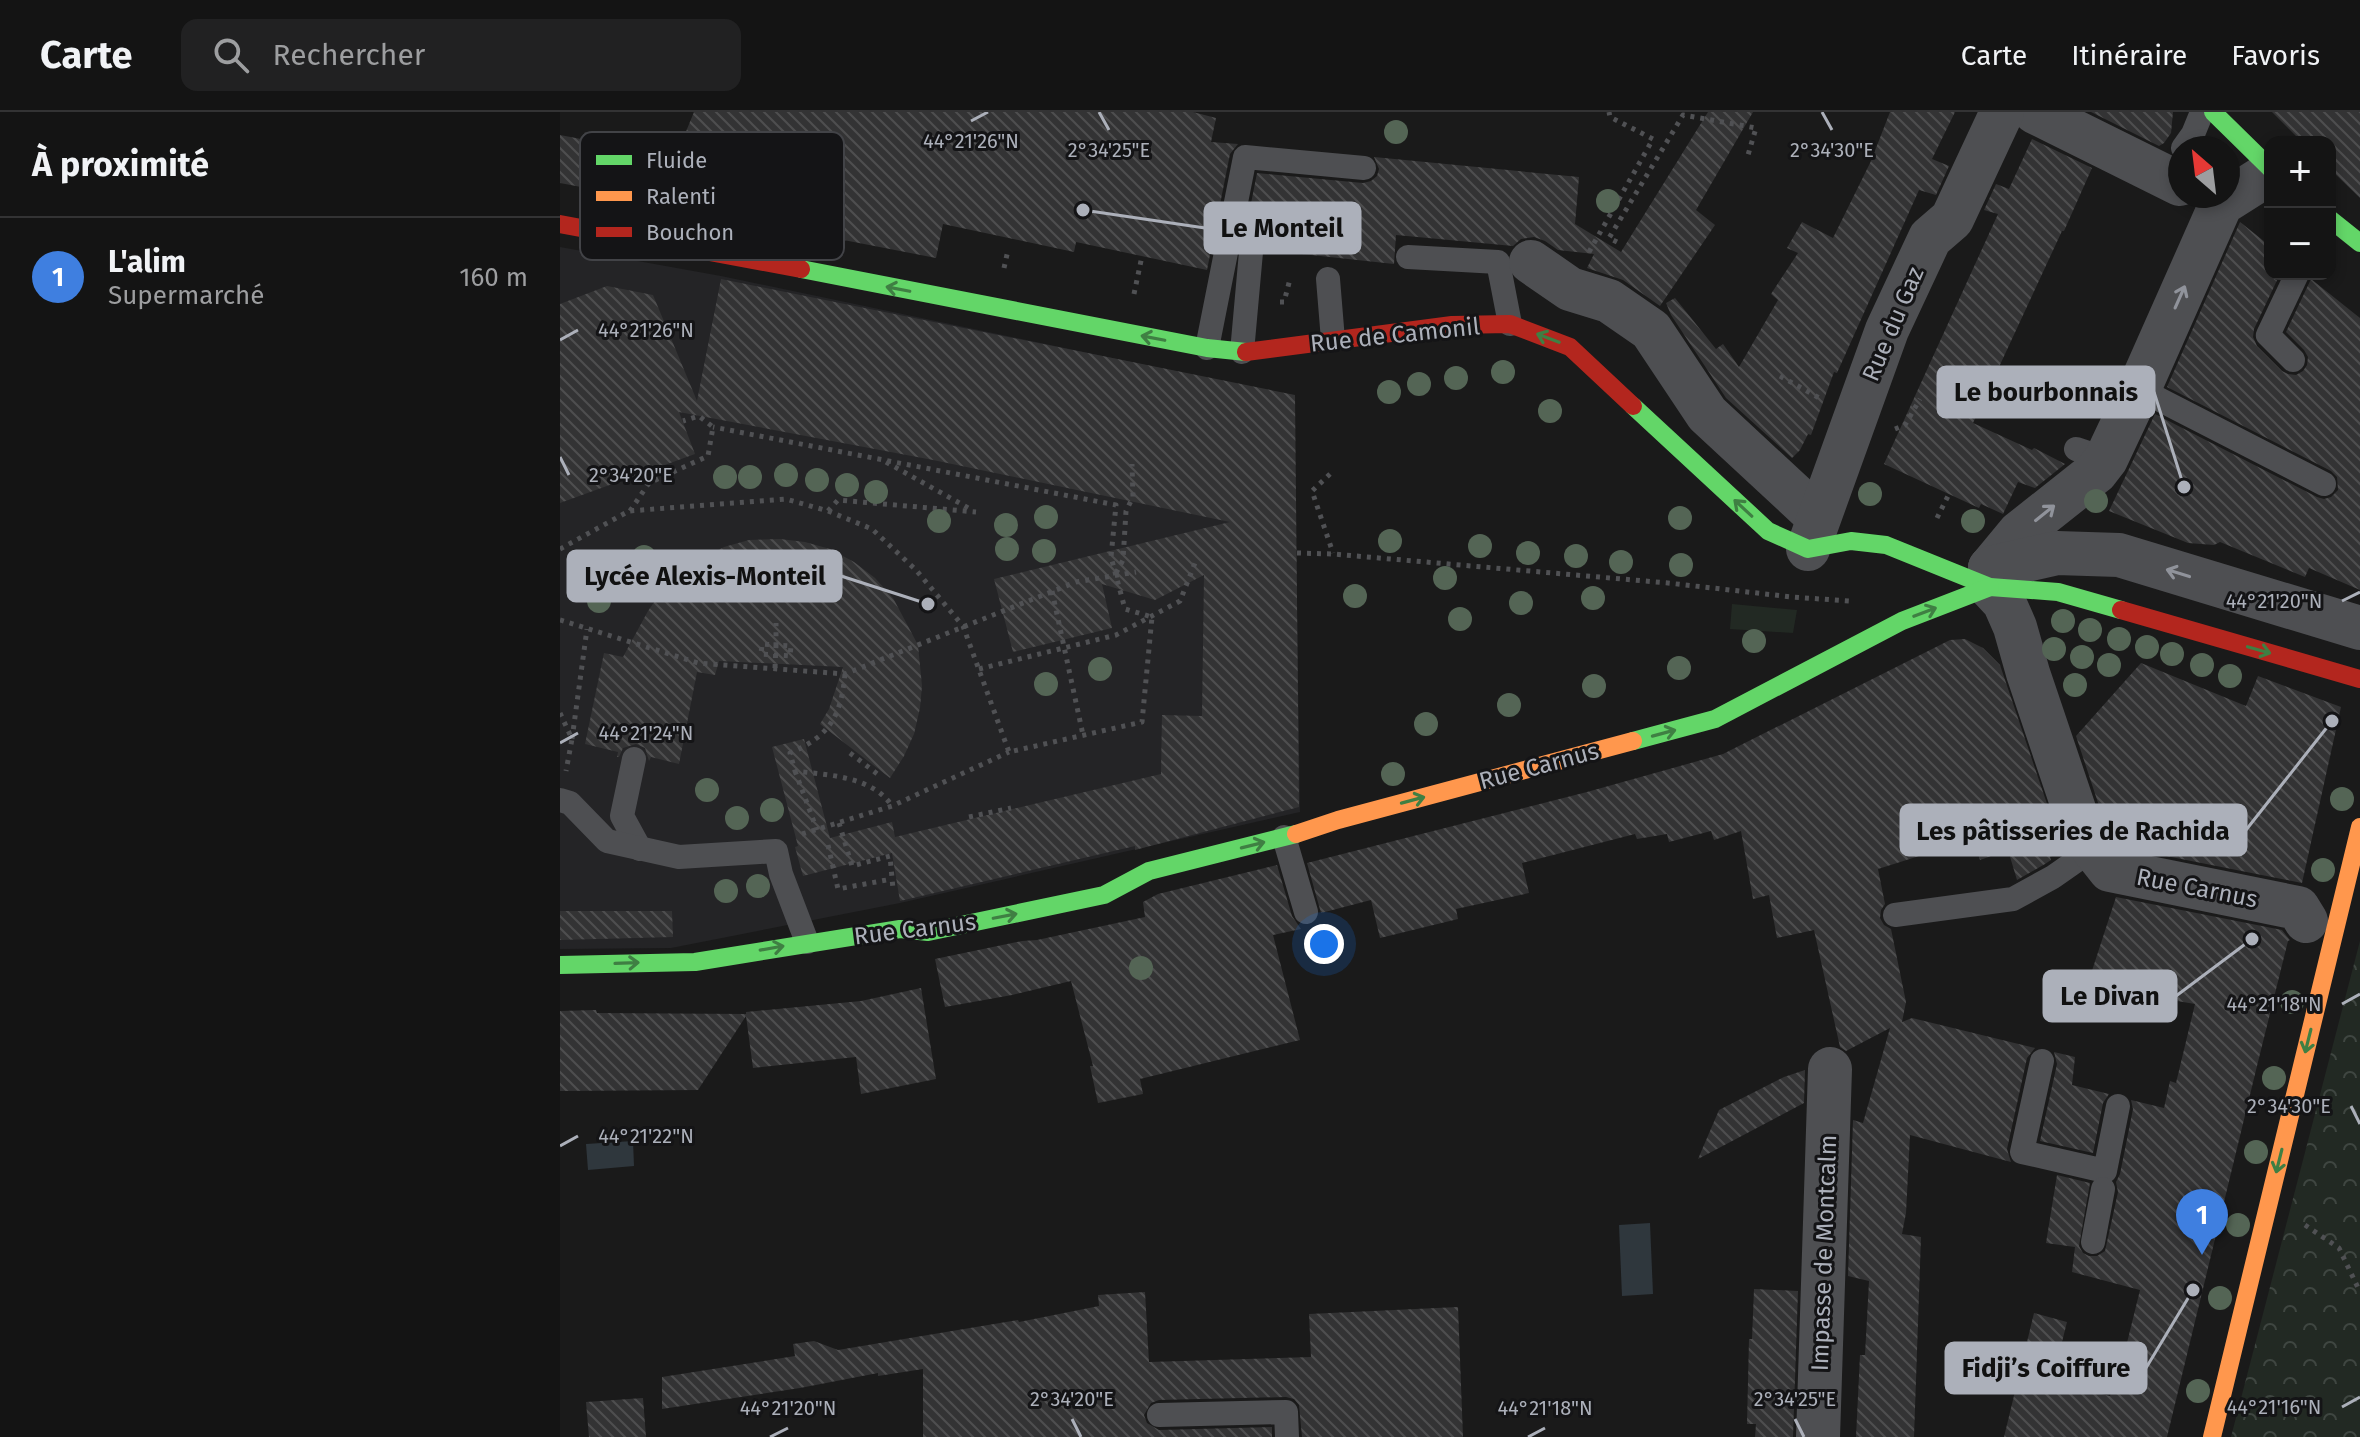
<!DOCTYPE html>
<html lang="fr">
<head>
<meta charset="utf-8">
<style>
	:root { --surface:#141414; --page:#212122; --text:#f1f3f6; --muted:#9d9ea0; --line:#333334; --accent:#ea580c }
	body { margin:0; font-family:"Fira Sans",sans-serif; background:var(--page); color:var(--text) }
	.controls { position:absolute; right:24px; top:24px; display:grid; overflow:hidden; border-radius:16px; box-shadow:0 4px 12px #0003 }
	.controls button { width:72px; height:72px; display:grid; place-items:center; padding:0; border:0; border-bottom:2px solid var(--line); background:var(--surface); color:var(--text); font:40px sans-serif }
	.compass { position:absolute; left:1608px; top:24px; width:72px; height:72px; border-radius:50%; background:var(--surface); box-shadow:0 4px 12px #0003; rotate:332deg }
	.you { position:absolute; left:764px; top:832px; width:28px; height:28px; margin:-20px; border:6px solid #fff; border-radius:50%; background:#1a73e8; box-shadow:0 0 0 12px #1a73e833 }
	.badge { display:grid; place-items:center; width:52px; height:52px; border-radius:50%; background:var(--accent); color:#fff; font-size:26px; font-weight:700 }
	.pin { position:absolute; translate:-50% -66px; filter:drop-shadow(0 2px 4px #0008) }
	.pin::after { content:''; position:absolute; top:42px; width:28px; height:24px; background:inherit; clip-path:polygon(0 0,100% 0,50% 100%) }
	.list { margin:0; padding:0; list-style:none }
	h2 { display:flex; justify-content:space-between; align-items:center; height:104px; margin:0; padding:0 32px; font-size:34px }
	h2 small { font-size:26px; font-weight:400; color:var(--muted) }
	.list li { display:grid; grid-template-columns:52px 1fr auto; gap:24px; align-items:center; box-sizing:border-box; height:120px; padding:0 32px; border-top:2px solid var(--line) }
	.list b { display:block; font-size:30px; white-space:nowrap }
	.list p { margin:0; font-size:26px; white-space:nowrap; color:var(--muted) }
	.list em { font-size:26px; font-style:normal; color:var(--muted) }
	.icon { flex:none; width:44px; height:44px; fill:none; stroke:currentColor; stroke-width:2; stroke-linecap:round; stroke-linejoin:round }
	.map { position:relative; flex:none; width:1800px; height:1325px; overflow:hidden }
	header { display:flex; align-items:center; gap:48px; box-sizing:border-box; height:112px; padding:0 40px; background:var(--surface); border-bottom:2px solid var(--line) }
	header strong { font-size:38px }
	nav { display:flex; gap:44px; margin-inline-start:auto; font-size:28px }
	.search { width:560px; height:72px; background:var(--page); display:flex; align-items:center; gap:20px; box-sizing:border-box; padding:0 28px; border-radius:16px; color:var(--muted); font-size:30px }
	main { display:flex }
	aside { flex:1; background:var(--surface) }
	.map>svg:first-child { display:block }
	.built { fill:#242426 }
	.park { fill:url(#park-crowns) }
	.garden { fill:#222923 }
	.water { fill:#2f373d }
	.building { fill:url(#building-back-hatch) }
	.lines { fill:none; stroke-linecap:round; stroke-linejoin:round }
	.path { stroke:#505154; stroke-width:5; stroke-dasharray:4 6; stroke-linecap:butt }
	.lane { stroke:#4e4f52; stroke-width:24 }
	.street { stroke:#4e4f52; stroke-width:44 }
	.fast { stroke:#63d668; stroke-width:18 }
	.slow { stroke:#ff974d; stroke-width:18 }
	.jam { stroke:#b3261e; stroke-width:18 }
	.tree { fill:#546555 }
	.oneway { stroke:#3f7f43 }
	.oneway2 { stroke:#90939b }
	.ticks { fill:none; stroke:#acb0ba; stroke-width:3 }
	.labels { text-anchor:middle; dominant-baseline:central; stroke-width:6; stroke-linejoin:round; paint-order:stroke }
	.street-label { font-size:24px; fill:#acb0ba; stroke:#141416 }
	.key { fill:#141416; stroke:#424347; stroke-width:2 }
	.key-label { font-size:22px; fill:#acb0ba }
	.ticks-label { font-size:20px; text-anchor:middle; fill:#acb0ba; stroke:#141416; stroke-width:6; stroke-linejoin:round; paint-order:stroke }
	.leader { fill:none; stroke:#acb0ba; stroke-width:3 }
	.callout-dot { fill:#acb0ba; stroke:#141416; stroke-width:3 }
	.callout { fill:#acb0ba; stroke:#acb0ba; stroke-width:3 }
	.callout-label { font-size:26px; text-anchor:middle; font-weight:bold; fill:#111 }
</style>
</head>
<body>
<header>
<strong>Carte</strong>
<div class="search"><svg class="icon" aria-label="search" viewBox="0 0 24 24"><circle cx="10" cy="10" r="6"/><path d="M15 15l6 6"/></svg>Rechercher</div>
<nav><a>Carte</a><a>Itinéraire</a><a>Favoris</a></nav>
</header>
<main>
<aside>
<h2>À proximité<small></small></h2>
<ul class="list">
<li><span class="badge" style="background:#3f7fe0">1</span><div><b>L'alim</b><p>Supermarché</p></div><em>160 m</em></li>
</ul>
</aside>
<div class="map">
<svg width="1800" height="1325" viewBox="0 0 1800 1325">
	<defs>
		<pattern id="park-crowns" width="20" height="18" patternUnits="userSpaceOnUse" patternTransform="scale(2)"><rect width="20" height="18" fill="#222923"/><path d="M2 6a3 3 0 1 1 6 0M12 15a3 3 0 1 1 6 0" fill="none" stroke="#3f4641"/></pattern>
		<pattern id="building-back-hatch" width="6" height="6" patternUnits="userSpaceOnUse" patternTransform="scale(2)"><rect width="6" height="6" fill="#333334"/><path d="M-1 5l2 2M0 0l6 6M5-1l2 2" fill="none" stroke="#4e4e4f"/></pattern>
	</defs>
	<rect width="100%" height="100%" fill="#1a1a1a"/>
	<path class="built" d="M0 135 161 164 734 284 740 700 340 791 111 836 0 837Z"/>
	<path class="park" d="M1800 829V1325H1671Z"/>
	<path class="garden" d="M1172 492 1237 498 1233 521 1170 517Z"/>
	<g class="water">
		<path d="M73 1029 74 1054 28 1058 26 1032Z"/>
		<path d="M1090 1111 1093 1182 1062 1184 1059 1113Z"/>
	</g>
	<g class="building">
		<path d="M134 0H633L656 6 651 30 678 32 670 42 647 158 516 130 514 140 383 112 376 146 263 124 261 135 233 130 234 117 107 90 109 85 40 70 37 78 0 71V23L21 27 25 20 118 39Z"/>
		<path d="M1148 0H1193L1136 98 1155 113 1100 194 1063 168 1027 156 1034 142 998 138 985 129 974 125 961 127 953 134 836 123 834 152 705 138 699 127 692 125 684 127 697 61 803 71 811 69 817 64 819 57 814 45 1019 65 1015 112 1061 140Z"/>
		<path d="M1330 0H1395L1372 47 1389 54 1376 83 1359 78 1277 261 1274 260 1251 323 1248 322 1240 338 1232 346 1166 286 1111 203 1106 191 1115 186 1156 237 1163 232 1179 255 1218 188 1211 182 1238 141 1227 136 1242 110 1273 126 1311 49Z"/>
		<path d="M1531 0H1613L1611 21 1604 31 1599 34Z"/>
		<path d="M1712 0H1800V86L1770 57V30H1742Z"/>
		<path d="M1472 27 1532 56 1504 119H1502L1413 311 1472 338 1474 336 1505 352 1475 376 1458 370 1443 402 1421 392 1419 396 1324 352 1438 102 1424 98 1436 72 1449 77Z"/>
		<path d="M1680 110 1710 134V162H1720L1694 217 1693 225 1697 234 1722 259 1728 262 1736 263 1743 259 1747 253 1748 245 1744 238 1726 220 1751 167 1800 206V478L1749 456 1745 465 1660 430 1654 433 1628 431 1549 399 1595 302 1757 385 1764 387 1771 385 1778 378 1777 365 1771 359 1607 275Z"/>
		<path d="M161 167 735 283 739 695 575 738V734L340 789 332 741 243 764 235 735 238 734 212 635 244 627 270 726 332 710 335 725 601 662 602 603 642 604 644 463 595 488 542 472 552 516 453 540 434 467 670 410 373 348 119 300 135 342 0 391V192L47 174 93 183 137 289Z"/>
		<path d="M220 427 245 430 270 437 294 450 315 466 333 486 358 533 362 574 360 596 354 622 344 644 330 666 260 612 269 597 283 555 159 549 155 563 137 560 119 652 91 645 89 649 85 636 76 632 63 636 59 645H57L58 640 25 632 44 541 63 545 88 499 101 480 119 462 141 447 164 435 189 428Z"/>
		<path d="M1405 527 1423 536 1440 553 1503 739 1490 745 1491 748 1485 752 1457 768 1448 738 1420 748 1413 727 1318 757 1325 792 1321 798 1320 806 1324 813 1331 817 1346 890 1342 910 1352 906 1475 936 1467 946 1447 1037 1451 1050 1350 1023 1346 1101 1342 1122 1361 1125 1354 1325H1296L1300 1243H1305L1309 1169 1288 1164 1293 1008 1303 1011 1330 916 1286 939 1280 935 1254 818 1217 826 1209 783 1193 787 1181 719 1154 728 1151 719 1109 730 1107 722 1077 727 1075 722 962 751 969 781 896 797 898 807 820 826 811 788 761 801 747 751 1027 680 1163 642 1390 528Z"/>
		<path d="M1581 551 1686 594 1698 564 1781 595 1742 771 1571 737 1575 723 1558 728 1545 712 1516 624Z"/>
		<path d="M717 753 732 804 741 817 713 823 740 928 580 967 583 982 538 991 530 954H533L511 869 452 883 385 895 375 847 462 829 477 828 585 805 583 790 598 782Z"/>
		<path d="M1556 785 1722 818 1730 828 1728 829 1696 958 1607 1325H1444L1474 1201 1507 1210 1492 1270 1550 1284 1562 1243H1564L1580 1178 1512 1160 1515 1135 1486 1131 1497 1063 1530 1071 1519 1134 1523 1141 1529 1144H1537L1545 1139 1558 1080 1556 1070 1560 1062 1573 997 1571 988 1604 996 1610 969 1616 971 1635 892 1527 874Z"/>
		<path d="M0 799H112L113 825 0 828Z"/>
		<path d="M361 876 376 967 301 982 296 945 193 956 186 904 138 978 0 979V899L36 898 37 901 186 902V900L301 889Z"/>
		<path d="M1494 940 1515 945 1512 973 1549 982 1543 991 1533 1041 1480 1029 1497 952Z"/>
		<path d="M1245 958 1244 991 1138 1047 1159 998 1224 965Z"/>
		<path d="M1194 1177 1238 1179 1233 1325H1195L1196 1312H1187L1189 1227H1192Z"/>
		<path d="M585 1180 589 1250 751 1245 749 1202 898 1195 903 1325H742L739 1293 734 1287 726 1285 599 1288 591 1291 584 1303 587 1311 599 1318 712 1315V1325H363V1257L318 1264V1261L240 1276 102 1297V1265L235 1244 233 1232 254 1229 278 1238 458 1208 459 1210 539 1194 538 1183Z"/>
		<path d="M83 1286 86 1325H29L26 1290Z"/>
	</g>
	<g class="lines">
		<g class="path">
			<path d="M1057 130 1049 126 1123 3 1196 16 1188 43"/>
			<path d="M1029 140 1093 27 1050 5 1049 0"/>
			<path d="M444 156 448 138"/>
			<path d="M574 182 582 144"/>
			<path d="M720 190H724L730 167"/>
			<path d="M1220 264 1261 287"/>
			<path d="M1335 317 1345 313 1360 287"/>
			<path d="M326 350 412 398"/>
			<path d="M770 362 752 379 773 441"/>
			<path d="M70 399 89 371 148 344 153 315 139 304 123 309"/>
			<path d="M268 399 278 388 416 400"/>
			<path d="M1377 406 1389 382"/>
			<path d="M0 437 69 399 226 387 268 399 312 417 356 458 403 514 449 640 582 610 592 505 565 497 551 445 556 393 153 315"/>
			<path d="M737 441 773 442 1108 471 1232 485 1289 489"/>
			<path d="M556 461 563 448 566 399 573 385 572 352"/>
			<path d="M492 479 523 623"/>
			<path d="M0 508 138 551 285 562 516 470 576 460"/>
			<path d="M215 556 216 533 202 532 201 542 230 544 231 534 216 533V511"/>
			<path d="M419 557 556 523 620 489 635 451"/>
			<path d="M285 562C281 604 270 624 230 641L235 659C268 663 312 664 332 694"/>
			<path d="M0 601 12 627 6 659"/>
			<path d="M12 627 27 517"/>
			<path d="M290 641 320 664"/>
			<path d="M235 659 257 718"/>
			<path d="M409 705 451 696"/>
			<path d="M279 711 292 754 330 744 333 777"/>
			<path d="M242 722 332 694 449 640"/>
			<path d="M268 733 278 777 332 767"/>
			<path d="M1745 1113 1779 1136 1800 1180"/>
		</g>
		<g class="lane">
			<path d="M1623 36 1633 22 1642 0"/>
			<path d="M848 145 938 150 950 212"/>
			<path d="M768 167 773 228"/>
			<path d="M647 236 685 45 804 56"/>
			<path d="M682 240 691 140"/>
			<path d="M1733 248 1708 223 1737 162"/>
			<path d="M1579 277 1764 372"/>
			<path d="M1516 337 1546 347"/>
			<path d="M74 647 62 704 80 737"/>
			<path d="M0 688 10 691 47 729 119 745 216 739 221 762 247 830"/>
			<path d="M724 725 746 800"/>
			<path d="M1335 803 1453 787 1493 765 1533 737"/>
			<path d="M1482 949 1462 1040 1545 1059 1558 994"/>
			<path d="M1533 1130 1543 1077"/>
			<path d="M599 1303 726 1300 727 1325"/>
		</g>
		<g class="street">
			<path d="M1475 0 1620 72"/>
			<path d="M971 150 1010 177 1049 189 1091 218 1147 302 1258 405"/>
			<path d="M1248 437 1327 218 1370 126 1392 107 1442 0"/>
			<path d="M1430 456V475L1444 490 1455 515 1468 561 1523 724 1550 758 1738 796 1746 809"/>
			<path d="M1430 456 1459 421 1536 360 1546 347 1579 277 1661 92 1710 61"/>
			<path d="M1430 456 1497 441 1559 443 1800 516"/>
			<path d="M1258 1325 1270 957"/>
		</g>
		<g class="fast">
			<path d="M1653 0 1710 56"/>
			<path d="M1770 107 1800 131"/>
			<path d="M241 157 647 236 686 240"/>
			<path d="M1073 294 1208 419 1248 437 1291 429 1326 433 1430 475 1498 480 1561 498"/>
			<path d="M1073 629 1155 607 1342 509 1430 475"/>
			<path d="M0 853 135 850 340 817 368 820 544 783 589 759 736 722"/>
		</g>
		<g class="slow">
			<path d="M736 722 778 708 1073 629"/>
			<path d="M1652 1325 1800 715"/>
		</g>
		<g class="jam">
			<path d="M0 112 241 157"/>
			<path d="M686 240 892 213 950 212 1010 235 1073 294"/>
			<path d="M1561 498 1800 567"/>
		</g>
	</g>
	<g class="tree">
		<circle cx="836" cy="20" r="12"/>
		<circle cx="1048" cy="89" r="12"/>
		<circle cx="943" cy="260" r="12"/>
		<circle cx="896" cy="266" r="12"/>
		<circle cx="859" cy="272" r="12"/>
		<circle cx="829" cy="280" r="12"/>
		<circle cx="990" cy="299" r="12"/>
		<circle cx="226" cy="363" r="12"/>
		<circle cx="165" cy="365" r="12"/>
		<circle cx="190" cy="365" r="12"/>
		<circle cx="257" cy="368" r="12"/>
		<circle cx="287" cy="373" r="12"/>
		<circle cx="316" cy="380" r="12"/>
		<circle cx="1310" cy="382" r="12"/>
		<circle cx="1536" cy="389" r="12"/>
		<circle cx="486" cy="405" r="12"/>
		<circle cx="1120" cy="406" r="12"/>
		<circle cx="379" cy="409" r="12"/>
		<circle cx="1413" cy="409" r="12"/>
		<circle cx="446" cy="413" r="12"/>
		<circle cx="830" cy="429" r="12"/>
		<circle cx="920" cy="434" r="12"/>
		<circle cx="447" cy="437" r="12"/>
		<circle cx="484" cy="439" r="12"/>
		<circle cx="968" cy="441" r="12"/>
		<circle cx="1016" cy="444" r="12"/>
		<circle cx="84" cy="445" r="12"/>
		<circle cx="1061" cy="450" r="12"/>
		<circle cx="1121" cy="453" r="12"/>
		<circle cx="885" cy="466" r="12"/>
		<circle cx="795" cy="484" r="12"/>
		<circle cx="1033" cy="486" r="12"/>
		<circle cx="39" cy="489" r="12"/>
		<circle cx="961" cy="491" r="12"/>
		<circle cx="900" cy="507" r="12"/>
		<circle cx="1503" cy="509" r="12"/>
		<circle cx="1530" cy="518" r="12"/>
		<circle cx="1559" cy="527" r="12"/>
		<circle cx="1194" cy="529" r="12"/>
		<circle cx="1587" cy="535" r="12"/>
		<circle cx="1494" cy="537" r="12"/>
		<circle cx="1612" cy="542" r="12"/>
		<circle cx="1522" cy="545" r="12"/>
		<circle cx="1549" cy="553" r="12"/>
		<circle cx="1642" cy="553" r="12"/>
		<circle cx="1119" cy="556" r="12"/>
		<circle cx="540" cy="557" r="12"/>
		<circle cx="1670" cy="564" r="12"/>
		<circle cx="486" cy="572" r="12"/>
		<circle cx="1515" cy="573" r="12"/>
		<circle cx="1034" cy="574" r="12"/>
		<circle cx="949" cy="593" r="12"/>
		<circle cx="866" cy="612" r="12"/>
		<circle cx="833" cy="662" r="12"/>
		<circle cx="147" cy="678" r="12"/>
		<circle cx="1782" cy="687" r="12"/>
		<circle cx="212" cy="698" r="12"/>
		<circle cx="177" cy="706" r="12"/>
		<circle cx="1763" cy="758" r="12"/>
		<circle cx="198" cy="774" r="12"/>
		<circle cx="166" cy="779" r="12"/>
		<circle cx="581" cy="856" r="12"/>
		<circle cx="1732" cy="890" r="12"/>
		<circle cx="1714" cy="966" r="12"/>
		<circle cx="1696" cy="1040" r="12"/>
		<circle cx="1678" cy="1113" r="12"/>
		<circle cx="1660" cy="1186" r="12"/>
		<circle cx="1638" cy="1279" r="12"/>
	</g>
	<defs><path id="oneway-shaft" d="M-6 0H5M1.5-3L5.5 0L1.5 3" fill="none" stroke-width="1.6" stroke-linecap="round" stroke-linejoin="round" transform="scale(2)"/></defs>
	<g class="oneway">
		<use href="#oneway-shaft" transform="translate(338 177) rotate(-169)"/>
		<use href="#oneway-shaft" transform="translate(593 226) rotate(-169)"/>
		<use href="#oneway-shaft" transform="translate(988 226) rotate(-159)"/>
		<use href="#oneway-shaft" transform="translate(1183 396) rotate(-137)"/>
		<use href="#oneway-shaft" transform="translate(1365 500) rotate(-21)"/>
		<use href="#oneway-shaft" transform="translate(1699 538) rotate(16)"/>
		<use href="#oneway-shaft" transform="translate(1104 621) rotate(-15)"/>
		<use href="#oneway-shaft" transform="translate(853 688) rotate(-15)"/>
		<use href="#oneway-shaft" transform="translate(693 733) rotate(-14)"/>
		<use href="#oneway-shaft" transform="translate(445 804) rotate(-11)"/>
		<use href="#oneway-shaft" transform="translate(212 836) rotate(-10)"/>
		<use href="#oneway-shaft" transform="translate(67 851) rotate(-2)"/>
		<use href="#oneway-shaft" transform="translate(1748 929) rotate(104)"/>
		<use href="#oneway-shaft" transform="translate(1719 1049) rotate(104)"/>
	</g>
	<g class="oneway2">
		<use href="#oneway-shaft" transform="translate(1620 185) rotate(-66)"/>
		<use href="#oneway-shaft" transform="translate(1485 401) rotate(-39)"/>
		<use href="#oneway-shaft" transform="translate(1618 461) rotate(-163)"/>
	</g>
	<path class="ticks" d="M539 0 549 18M1262 0 1272 18M411 9 428 0M0 228 18 218M0 345 9 363M1782 489 1800 480M0 631 18 621M1782 892 1800 882M1791 994 1800 1012M0 1034 18 1024M1782 1295 1800 1285M512 1307 521 1325M1235 1307 1244 1325M210 1325 228 1316M968 1325 985 1316"/>
	<g class="labels">
		<g class="street-label">
			<text transform="translate(1333 212) rotate(-67)">Rue du Gaz</text>
			<text transform="translate(835 223) rotate(-6)">Rue de Camonil</text>
			<text transform="translate(979 654) rotate(-15)">Rue Carnus</text>
			<text transform="translate(1637 776) rotate(11)">Rue Carnus</text>
			<text transform="translate(355 817) rotate(-7)">Rue Carnus</text>
			<text transform="translate(1264 1141) rotate(-88)">Impasse de Montcalm</text>
		</g>
	</g>
	<rect x="20" y="20" width="264" height="128" rx="12" class="key"/>
	<rect x="36" y="43" width="36" height="10" fill="#63d668"/>
	<rect x="36" y="79" width="36" height="10" fill="#ff974d"/>
	<rect x="36" y="115" width="36" height="10" fill="#b3261e"/>
	<g class="key-label">
		<text x="86" y="56">Fluide</text>
		<text x="86" y="92">Ralenti</text>
		<text x="86" y="128">Bouchon</text>
	</g>
	<g class="ticks-label">
		<text x="411" y="36">44°21'26"N</text>
		<text x="549" y="45">2°34'25"E</text>
		<text x="1272" y="45">2°34'30"E</text>
		<text x="86" y="225">44°21'26"N</text>
		<text x="71" y="370">2°34'20"E</text>
		<text x="1714" y="496">44°21'20"N</text>
		<text x="86" y="628">44°21'24"N</text>
		<text x="1714" y="899">44°21'18"N</text>
		<text x="1729" y="1001">2°34'30"E</text>
		<text x="86" y="1031">44°21'22"N</text>
		<text x="512" y="1294">2°34'20"E</text>
		<text x="1235" y="1294">2°34'25"E</text>
		<text x="1714" y="1302">44°21'16"N</text>
		<text x="228" y="1303">44°21'20"N</text>
		<text x="985" y="1303">44°21'18"N</text>
	</g>
	<path class="leader" d="M523 98L645 116M1624 375L1594 280M368 492L281 464M1772 609L1686 718M1692 827L1616 884M1633 1178L1586 1256"/>
	<g class="callout-dot">
		<circle cx="523" cy="98" r="8"/>
		<circle cx="1624" cy="375" r="8"/>
		<circle cx="368" cy="492" r="8"/>
		<circle cx="1772" cy="609" r="8"/>
		<circle cx="1692" cy="827" r="8"/>
		<circle cx="1633" cy="1178" r="8"/>
	</g>
	<g class="callout">
		<rect x="645" y="91" width="155" height="50" rx="8"/>
		<rect x="1378" y="255" width="216" height="50" rx="8"/>
		<rect x="8" y="439" width="273" height="50" rx="8"/>
		<rect x="1341" y="693" width="345" height="50" rx="8"/>
		<rect x="1484" y="859" width="132" height="50" rx="8"/>
		<rect x="1386" y="1231" width="200" height="50" rx="8"/>
	</g>
	<g class="callout-label">
		<text x="722" y="125">Le Monteil</text>
		<text x="1486" y="289">Le bourbonnais</text>
		<text x="145" y="473">Lycée Alexis-Monteil</text>
		<text x="1513" y="728">Les pâtisseries de Rachida</text>
		<text x="1550" y="893">Le Divan</text>
		<text x="1486" y="1265">Fidji’s Coiffure</text>
	</g>
</svg>
<div class="controls">
<button>+</button>
<button>−</button>
</div>
<svg class="compass" viewBox="-18 -18 36 36"><path d="M0-13l5 13h-10z" fill="#e53935"/><path d="M0 13l5-13h-10z" fill="#9d9ea0"/></svg>
<div class="you"></div>
<div class="pin badge" style="left:1642px;top:1143px;background:#3f7fe0">1</div>
</div>
</main>
</body>
</html>
